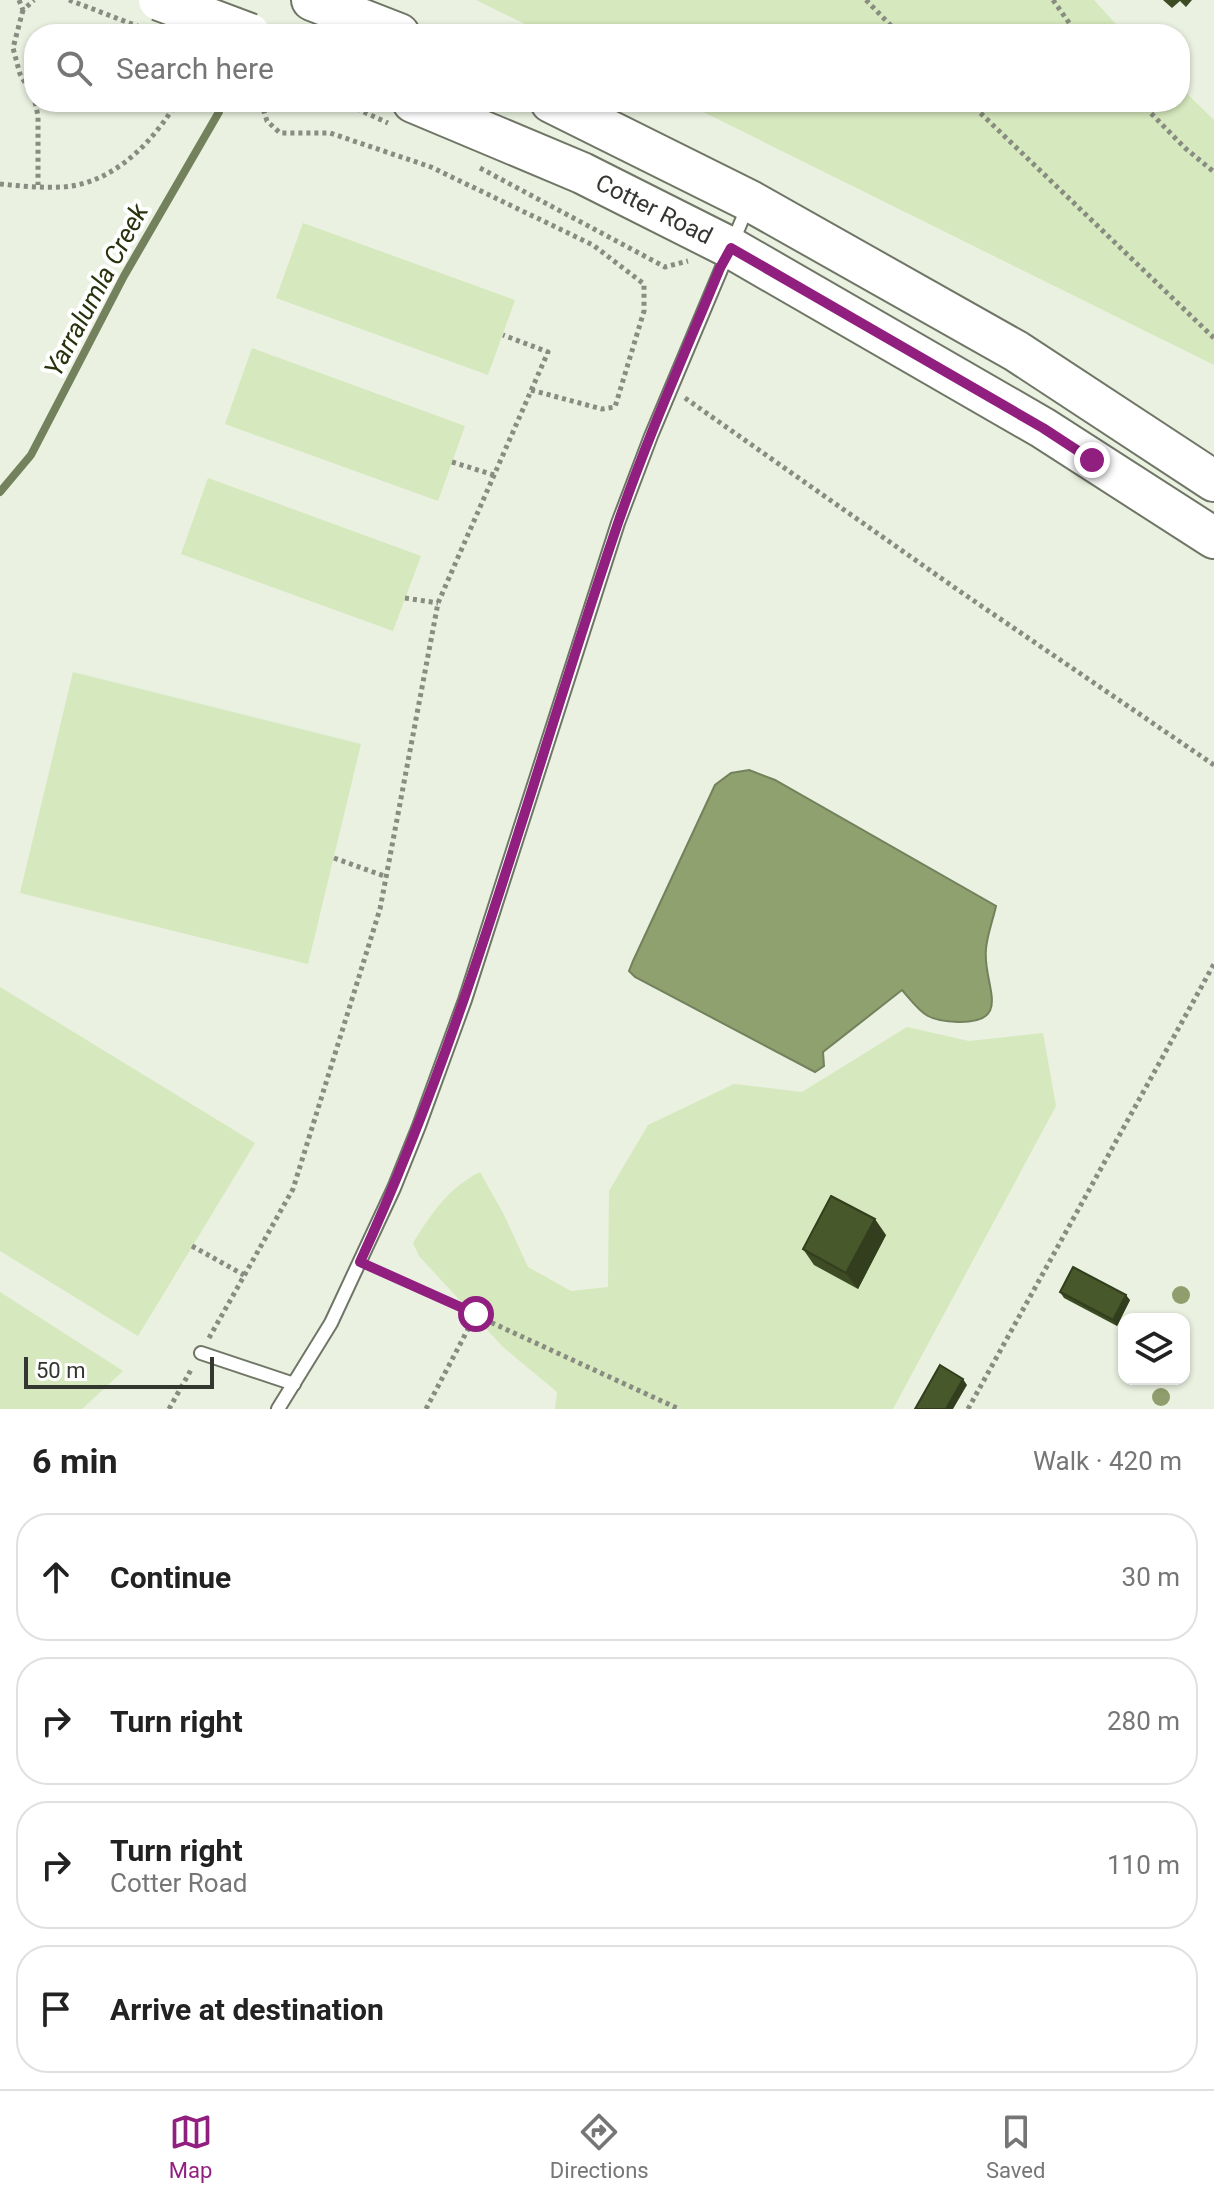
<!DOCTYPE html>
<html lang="en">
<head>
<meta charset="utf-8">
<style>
	:root { --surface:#fff; --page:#f2f2f2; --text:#222; --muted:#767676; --line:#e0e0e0; --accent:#911f7f }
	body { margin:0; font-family:Roboto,sans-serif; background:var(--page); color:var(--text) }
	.controls { position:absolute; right:24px; bottom:24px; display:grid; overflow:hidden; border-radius:16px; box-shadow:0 2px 6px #0004 }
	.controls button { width:72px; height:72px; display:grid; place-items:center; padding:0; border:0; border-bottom:2px solid var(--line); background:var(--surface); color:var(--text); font:40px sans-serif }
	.scale { position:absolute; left:24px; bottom:20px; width:190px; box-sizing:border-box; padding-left:8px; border:4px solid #343630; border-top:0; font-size:22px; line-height:28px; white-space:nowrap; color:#343630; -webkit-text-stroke:6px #fff; paint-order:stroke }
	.stop { position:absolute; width:24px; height:24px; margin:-18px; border:6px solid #911f7f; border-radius:50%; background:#fff }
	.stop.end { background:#911f7f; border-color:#fff; box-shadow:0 2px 8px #0008 }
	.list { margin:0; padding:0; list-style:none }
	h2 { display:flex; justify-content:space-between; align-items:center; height:104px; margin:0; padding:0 32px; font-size:34px }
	h2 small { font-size:26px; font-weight:400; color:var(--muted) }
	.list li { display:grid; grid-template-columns:52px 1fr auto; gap:24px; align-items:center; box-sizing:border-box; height:128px; margin:0 16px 16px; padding:0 16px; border:2px solid var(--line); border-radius:32px }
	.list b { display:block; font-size:30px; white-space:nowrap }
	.list p { margin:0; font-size:26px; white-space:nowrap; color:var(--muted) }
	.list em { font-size:26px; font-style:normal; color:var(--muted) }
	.icon { flex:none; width:44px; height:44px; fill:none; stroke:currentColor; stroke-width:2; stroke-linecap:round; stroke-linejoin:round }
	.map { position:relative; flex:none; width:1214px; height:1409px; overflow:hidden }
	.search { position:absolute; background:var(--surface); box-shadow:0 2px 6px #0004; left:24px; right:24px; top:24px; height:88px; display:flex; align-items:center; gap:20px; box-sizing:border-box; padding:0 28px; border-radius:32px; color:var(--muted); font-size:30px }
	.sheet { height:680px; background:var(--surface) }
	nav { display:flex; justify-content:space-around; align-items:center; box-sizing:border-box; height:112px; border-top:2px solid var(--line); background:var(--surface); font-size:22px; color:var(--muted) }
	nav a { display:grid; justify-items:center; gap:4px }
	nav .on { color:var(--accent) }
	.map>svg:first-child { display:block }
	.green { fill:#d6e8bd }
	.water { fill:#8ea16f; stroke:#73815c; stroke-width:2 }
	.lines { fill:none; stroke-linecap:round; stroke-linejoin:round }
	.stream { stroke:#73815c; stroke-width:8 }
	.lane-casing { stroke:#6f7666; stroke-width:16 }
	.primary-casing { stroke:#6f7666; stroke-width:44 }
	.path { stroke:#888c81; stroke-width:5; stroke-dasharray:4 4; stroke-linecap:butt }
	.lane { stroke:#fff; stroke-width:12 }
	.primary { stroke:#fff; stroke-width:40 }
	.primary-bridge-casing { stroke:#6f7666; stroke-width:44; stroke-linecap:butt }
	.primary-bridge { stroke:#fff; stroke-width:40 }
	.tree { fill:#8f9e6c }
	.wall { fill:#3d4c24 }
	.shaded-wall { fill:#323e1d }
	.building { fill:#47582a; stroke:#323e1d; stroke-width:2 }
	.route { stroke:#911f7f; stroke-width:10 }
	.labels { text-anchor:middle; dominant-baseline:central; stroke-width:8; stroke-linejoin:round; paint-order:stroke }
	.street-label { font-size:24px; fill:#343630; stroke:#fff }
	.water-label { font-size:26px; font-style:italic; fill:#27330d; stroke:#fff }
</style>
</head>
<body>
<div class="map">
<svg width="1214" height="1409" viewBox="0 0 1214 1409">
	<rect width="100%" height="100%" fill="#eaf1e0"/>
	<g class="green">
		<path d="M476 0H1094L1125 34H545Z"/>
		<path d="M1180 87 1214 120V365L683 102H1180Z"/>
		<path d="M303 223 515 300 488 375 276 298Z"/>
		<path d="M252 348 465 426 438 501 225 424Z"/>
		<path d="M208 478 421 556 393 631 181 554Z"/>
		<path d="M73 672 361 744 308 964 20 893Z"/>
		<path d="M0 987 255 1143 138 1336 0 1251Z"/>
		<path d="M907 1027 969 1041 1043 1033 1056 1106 893 1409H555L557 1392 503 1347 419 1256 413 1243C431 1214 448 1188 480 1172L503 1213 528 1267 571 1291 608 1287 609 1191 648 1125 734 1084 802 1092Z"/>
		<path d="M0 1292 123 1371 82 1409H0Z"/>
	</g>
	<path class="water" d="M749 770 775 780 996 906C993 920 987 935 986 949 982 984 1015 1023 958 1022 925 1021 922 1013 902 990L823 1052 824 1066 815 1072 635 977 629 971 633 961 715 785 731 773Z"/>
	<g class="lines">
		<path class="stream" d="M0 492 31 455 124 276 219 112 220 102"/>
		<g class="lane-casing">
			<g id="lane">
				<path d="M201 1353 294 1384"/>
				<path d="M278 1409 331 1323 394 1188 419 1126 465 1000 618 523 651 436 747 208"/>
			</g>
		</g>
		<g class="primary-casing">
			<g id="primary">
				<path d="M312 0 399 34"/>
				<path id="s1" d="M413 102 582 173 731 248 1043 428 1214 538"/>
				<path d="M551 102 750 201 1016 351 1214 481"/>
			</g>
		</g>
		<g class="path">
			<path d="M19 0 23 10 34 0"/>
			<path d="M69 0 140 27"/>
			<path d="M866 0 899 34"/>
			<path d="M1053 0 1077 34"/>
			<path d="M23 10 13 48 20 74 34 98"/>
			<path d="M35 102 38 116V185"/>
			<path d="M261 102 267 121 280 133H330L431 167 593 245 644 284V311L615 407 602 409 531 390"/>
			<path d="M342 102 388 123"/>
			<path d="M969 102 1214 338"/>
			<path d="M1140 102 1185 148 1214 172"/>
			<path d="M480 168 665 267 688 261"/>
			<path d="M0 184C20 186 42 188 62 187 113 184 152 143 177 102"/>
			<path d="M685 398 958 590 1214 765"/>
			<path d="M452 462 494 475"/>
			<path d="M405 598 438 603"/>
			<path d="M334 858 387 877"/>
			<path d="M192 1246 244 1275"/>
			<path d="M375 1269 679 1409"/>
			<path d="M209 1338 293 1189 380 909 438 603 548 352 503 335"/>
			<path d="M169 1409 192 1368"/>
			<path d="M426 1409 476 1314"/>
			<path d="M968 1409 1214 964"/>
		</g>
		<use href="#lane" class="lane"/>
		<use href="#primary" class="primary"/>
		<g class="primary-bridge-casing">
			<path id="primary-bridge" d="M159 0 250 34"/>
		</g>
		<use href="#primary-bridge" class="primary-bridge"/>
	</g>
	<g class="tree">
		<circle cx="1181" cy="1295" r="9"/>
		<circle cx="1161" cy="1397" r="9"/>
	</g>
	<g class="wall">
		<path d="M1163 0H1192L1186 7 1180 1 1172 8Z"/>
		<path d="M886 1235 858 1289 814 1265 803 1249Z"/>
		<path d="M1060 1292 1130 1300 1117 1326 1064 1298Z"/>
	</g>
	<g class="shaded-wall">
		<path d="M875 1219 886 1235 858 1289 846 1273Z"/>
		<path d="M1126 1295 1130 1300 1117 1326 1113 1320Z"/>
		<path d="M963 1379 967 1385 953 1409H946Z"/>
	</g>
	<g class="building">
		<path d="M831 1196 875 1219 846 1273 803 1249Z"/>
		<path d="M1073 1267 1126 1295 1113 1320 1060 1292Z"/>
		<path d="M940 1365 963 1379 946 1409H915Z"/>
	</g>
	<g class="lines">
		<path class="route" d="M476 1314 360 1262C469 1025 533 772 617 526 647 438 685 353 720 268L731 248 1043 428 1092 460"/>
	</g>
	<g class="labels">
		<g class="street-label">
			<text stroke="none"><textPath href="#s1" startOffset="264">Cotter Road</textPath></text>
		</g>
		<g class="water-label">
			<text transform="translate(96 290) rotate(-62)">Yarralumla Creek</text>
		</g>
	</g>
</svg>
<div class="controls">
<button><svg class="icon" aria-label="layers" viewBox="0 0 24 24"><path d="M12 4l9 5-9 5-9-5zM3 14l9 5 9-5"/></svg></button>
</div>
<div class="scale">50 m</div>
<div class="stop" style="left:476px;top:1314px"></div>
<div class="stop end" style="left:1092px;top:460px"></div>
<div class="search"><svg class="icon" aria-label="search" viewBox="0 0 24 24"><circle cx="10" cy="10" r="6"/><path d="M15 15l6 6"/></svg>Search here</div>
</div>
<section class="sheet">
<h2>6 min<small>Walk · 420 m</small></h2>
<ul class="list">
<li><svg class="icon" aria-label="ahead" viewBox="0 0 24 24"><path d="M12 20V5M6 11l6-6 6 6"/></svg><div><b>Continue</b></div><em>30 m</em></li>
<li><svg class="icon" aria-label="right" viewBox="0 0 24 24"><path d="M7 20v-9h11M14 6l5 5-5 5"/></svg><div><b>Turn right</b></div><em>280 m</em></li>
<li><svg class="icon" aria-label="right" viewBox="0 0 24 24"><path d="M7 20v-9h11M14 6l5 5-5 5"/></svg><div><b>Turn right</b><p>Cotter Road</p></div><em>110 m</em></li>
<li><svg class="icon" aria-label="arrive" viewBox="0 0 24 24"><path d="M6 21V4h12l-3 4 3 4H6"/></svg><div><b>Arrive at destination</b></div></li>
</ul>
</section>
<nav>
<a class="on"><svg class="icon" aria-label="map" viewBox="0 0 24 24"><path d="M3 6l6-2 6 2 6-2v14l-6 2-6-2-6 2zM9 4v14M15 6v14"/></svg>Map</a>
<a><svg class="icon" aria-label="directions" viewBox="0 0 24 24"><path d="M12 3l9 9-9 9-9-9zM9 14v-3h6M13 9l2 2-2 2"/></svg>Directions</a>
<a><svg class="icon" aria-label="saved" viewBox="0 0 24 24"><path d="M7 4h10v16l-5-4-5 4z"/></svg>Saved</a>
</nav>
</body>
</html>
